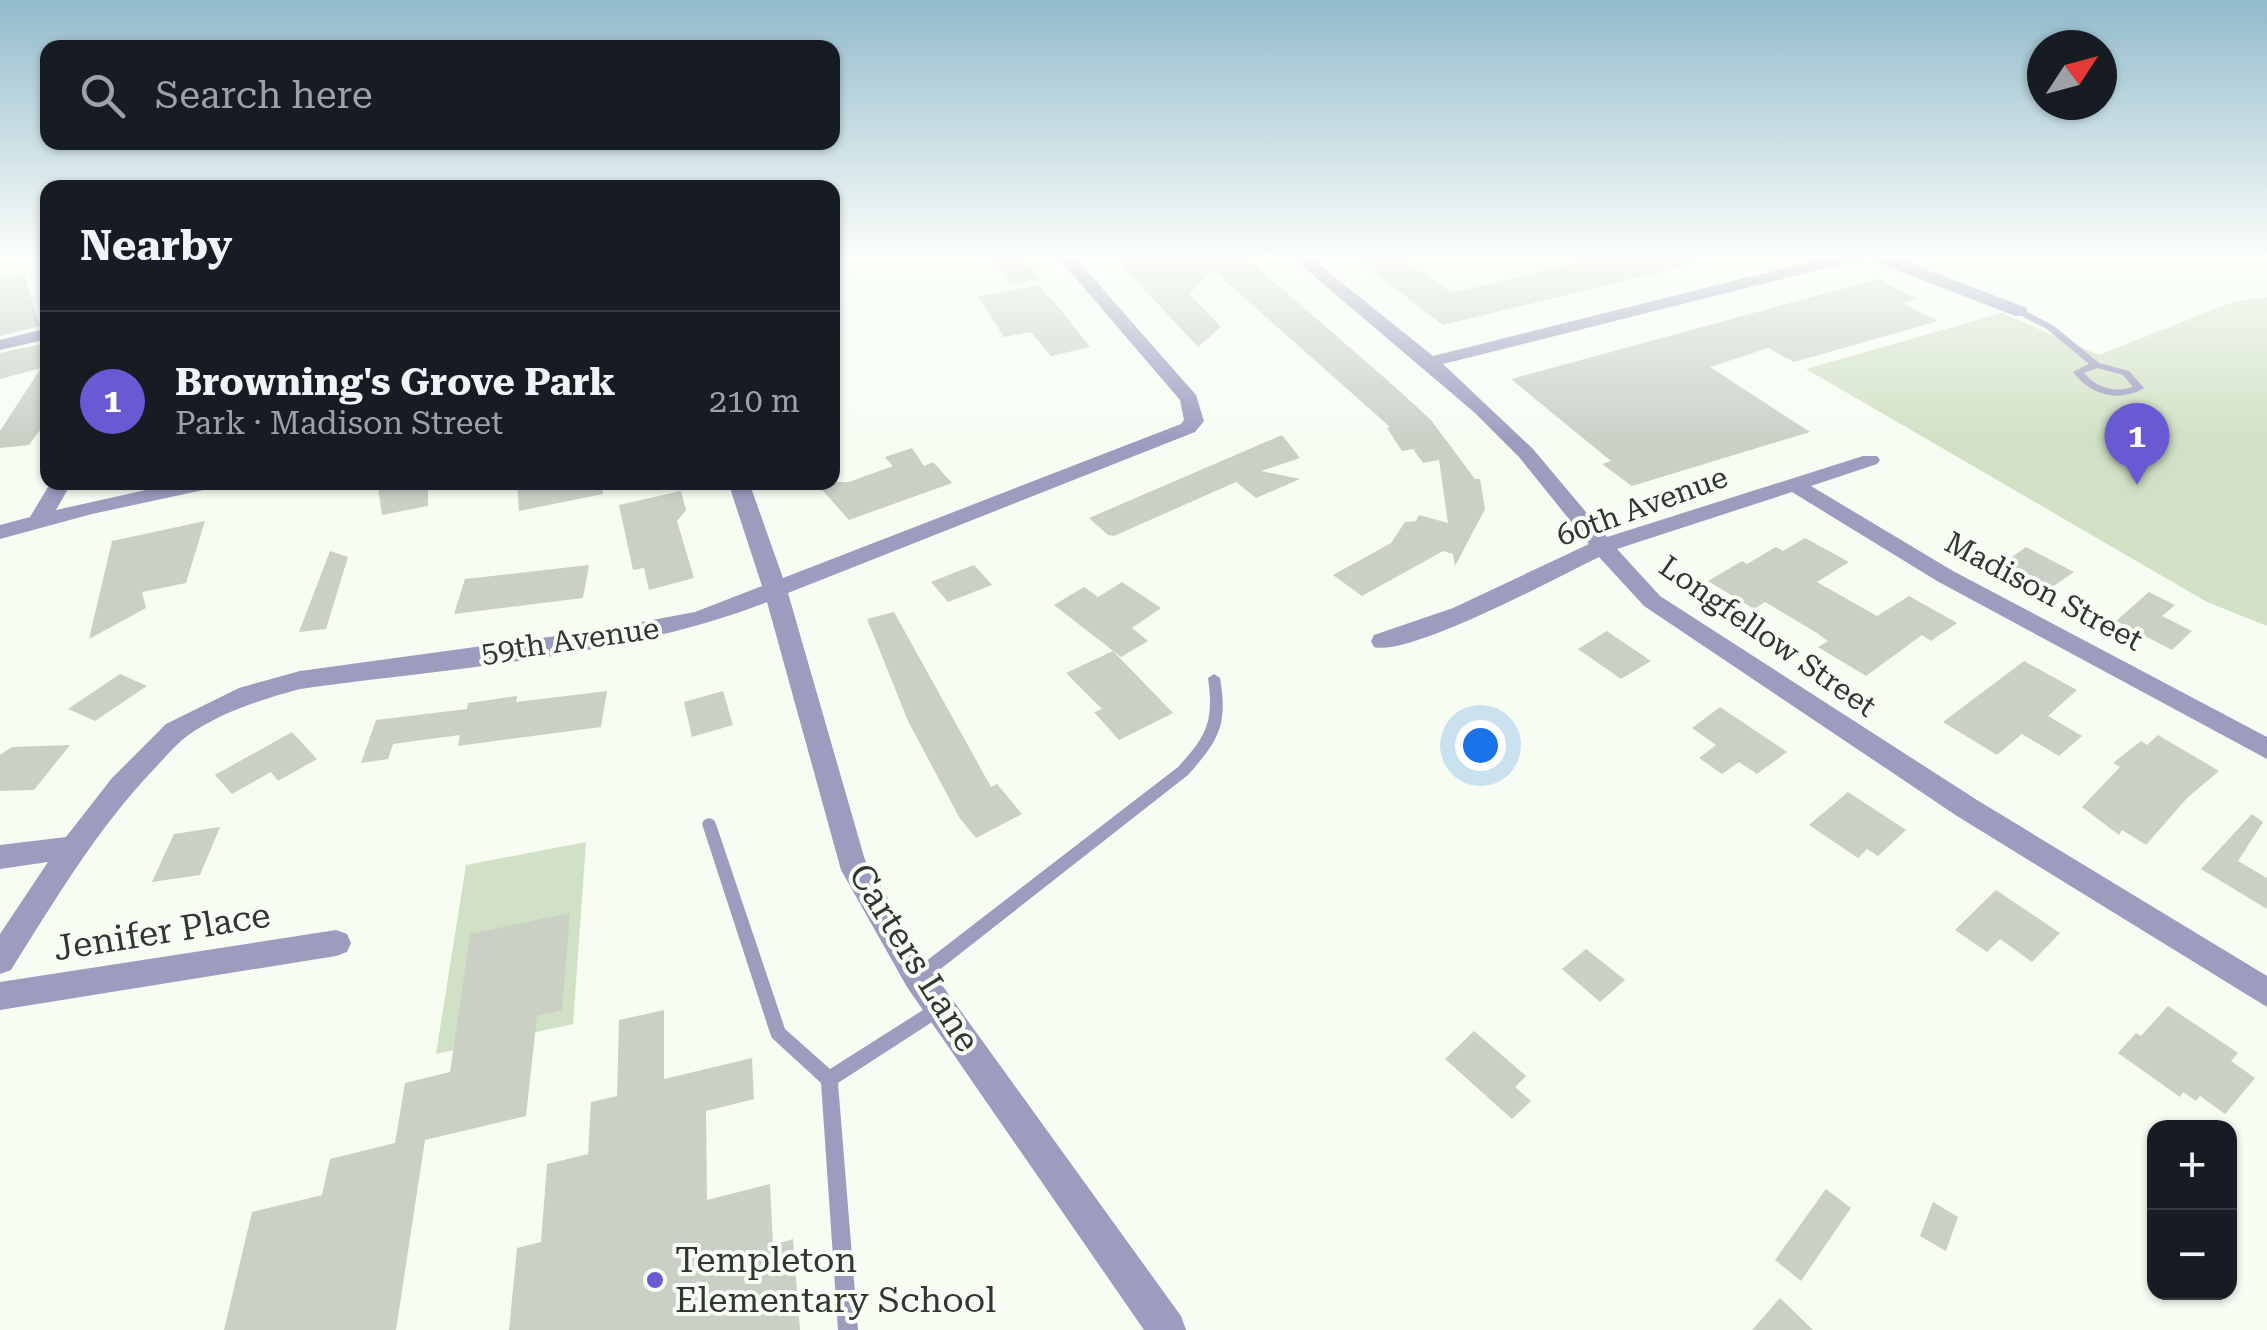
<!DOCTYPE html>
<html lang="en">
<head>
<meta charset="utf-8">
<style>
	:root { --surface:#171b24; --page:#20242c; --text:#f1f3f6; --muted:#9ea1a6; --line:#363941; --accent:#6959d2 }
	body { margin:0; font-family:"Roboto Serif",serif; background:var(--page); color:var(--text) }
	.controls { position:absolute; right:30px; bottom:30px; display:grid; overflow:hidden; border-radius:20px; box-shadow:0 2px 8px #0004 }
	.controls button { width:90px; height:90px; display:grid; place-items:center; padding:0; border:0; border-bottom:2px solid var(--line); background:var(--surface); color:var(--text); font:50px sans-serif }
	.compass { position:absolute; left:2027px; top:30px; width:90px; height:90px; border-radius:50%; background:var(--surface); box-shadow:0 2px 8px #0004; rotate:54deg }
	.you { position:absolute; left:1480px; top:745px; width:35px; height:35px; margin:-25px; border:8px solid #fff; border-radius:50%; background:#1a73e8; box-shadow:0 0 0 15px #1a73e833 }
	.badge { display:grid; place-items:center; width:65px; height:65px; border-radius:50%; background:var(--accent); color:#fff; font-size:32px; font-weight:700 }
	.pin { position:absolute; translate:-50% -82px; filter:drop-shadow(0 2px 5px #0008) }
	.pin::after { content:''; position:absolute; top:52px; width:35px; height:30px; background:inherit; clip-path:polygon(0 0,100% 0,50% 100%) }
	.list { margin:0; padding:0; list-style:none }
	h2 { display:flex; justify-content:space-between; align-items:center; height:130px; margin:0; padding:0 40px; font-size:42px }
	h2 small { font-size:32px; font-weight:400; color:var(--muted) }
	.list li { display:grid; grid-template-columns:65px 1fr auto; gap:30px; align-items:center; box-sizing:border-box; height:180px; padding:0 40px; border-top:2px solid var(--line) }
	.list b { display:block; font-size:38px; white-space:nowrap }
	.list p { margin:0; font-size:32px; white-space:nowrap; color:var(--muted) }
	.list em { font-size:32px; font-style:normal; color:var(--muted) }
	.icon { flex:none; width:55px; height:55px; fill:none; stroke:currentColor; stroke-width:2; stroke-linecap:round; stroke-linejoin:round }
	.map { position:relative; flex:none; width:2267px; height:1330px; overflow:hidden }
	.search { position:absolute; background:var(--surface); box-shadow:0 2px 8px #0004; left:40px; top:40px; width:800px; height:110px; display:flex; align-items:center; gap:25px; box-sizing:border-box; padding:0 35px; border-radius:20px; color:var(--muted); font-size:38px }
	.panel { position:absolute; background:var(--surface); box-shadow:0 2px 8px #0004; left:40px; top:180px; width:800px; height:310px; border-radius:20px }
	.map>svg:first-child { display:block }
	.green { fill:#d1e1c5 }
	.building { fill:#cbd0c7 }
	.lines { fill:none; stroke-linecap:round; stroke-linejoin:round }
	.lane { fill:#9c9cbf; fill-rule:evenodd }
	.street { fill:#9c9cbf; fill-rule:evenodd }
	.poi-dot { fill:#6959d2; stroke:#f7fdf3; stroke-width:4 }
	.labels { text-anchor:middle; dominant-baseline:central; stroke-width:8; stroke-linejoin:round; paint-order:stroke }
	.street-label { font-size:30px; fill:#333532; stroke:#f7fdf3 }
	.near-street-label { font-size:35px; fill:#333532; stroke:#f7fdf3 }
	.near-poi-label { font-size:35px; fill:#333532; stroke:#f7fdf3; text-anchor:start }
</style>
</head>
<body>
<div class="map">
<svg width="2267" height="1330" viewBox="0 0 2267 1330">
	<rect width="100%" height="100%" fill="#f7fdf3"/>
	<g class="green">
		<path d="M2267 297V626L2207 602 1806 369 2002 313 2099 355 2235 301Z"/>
		<path d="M586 842 573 1024 436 1054 466 865Z"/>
	</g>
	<g class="building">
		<path d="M987 254H1020L1041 279 1011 285Z"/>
		<path d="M1111 254H1242L1394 386 1431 420 1475 479H1480L1485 509 1455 566 1453 554 1443 551 1362 596 1333 575 1391 543 1405 522 1416 521 1419 515 1448 523 1439 460 1423 463 1413 449 1402 451 1387 428 1390 427 1213 270 1189 294 1221 327 1198 347Z"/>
		<path d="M1350 254H1396L1452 293 1610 254H1696L1697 263 1443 325Z"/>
		<path d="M24 274 40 326 0 336V280Z"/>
		<path d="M1878 279 1917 299 1902 303 1938 321 1794 362 1768 348 1710 367 1810 432 1632 486 1602 464 1611 461 1511 379Z"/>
		<path d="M1039 285 1064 314 1090 347 1051 356 1031 332 1004 337 978 296Z"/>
		<path d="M46 343 48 419 29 445 0 448V431L41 368 0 379V353Z"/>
		<path d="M1282 435 1300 458 1261 471 1300 479 1256 498 1236 482 1114 536 1108 535 1089 518Z"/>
		<path d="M912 448 924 466 933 462 952 483 849 520 815 482H849L893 466 885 457Z"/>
		<path d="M401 482H428V506L382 515 378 487Z"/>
		<path d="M517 482H602L603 494 519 511Z"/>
		<path d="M681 491 686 510 677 521 694 578 649 590 644 568 633 570 619 505Z"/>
		<path d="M205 521 186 583 142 592 146 608 89 639 112 541Z"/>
		<path d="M1805 538 1849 562 1817 582 1877 616 1909 596 1957 623 1931 641 1922 635 1866 676 1818 647 1828 641 1817 633 1765 602 1754 609 1708 581 1742 561 1747 564 1776 547 1783 551Z"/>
		<path d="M2026 547 2074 572 2052 587 2005 562Z"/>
		<path d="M330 551 348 557 326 629 299 632Z"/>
		<path d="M589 565 583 598 454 614 465 579Z"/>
		<path d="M974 565 992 585 948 602 931 582Z"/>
		<path d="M1122 582 1161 608 1132 628 1148 641 1121 657 1054 605 1084 587 1098 597Z"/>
		<path d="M2149 592 2175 605 2162 616 2192 631 2172 650 2116 621Z"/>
		<path d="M894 612 991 787 997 784 1022 814 976 838 959 817 908 721 867 619Z"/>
		<path d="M1607 631 1614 636 1651 661 1621 679 1578 649Z"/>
		<path d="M1113 651 1173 713 1119 740 1094 712 1102 709 1066 673Z"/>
		<path d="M2024 661 2077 690 2048 716 2082 736 2059 756 2022 734 1997 755 1943 722Z"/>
		<path d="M120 674 147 686 95 721 68 709Z"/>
		<path d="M607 691 601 727 458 746 460 735 393 744 388 759 361 763 376 720 467 709 468 703 517 696 516 702Z"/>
		<path d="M723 691 733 725 692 737 684 702Z"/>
		<path d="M1720 707 1744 723 1787 752 1757 774 1739 762 1722 774 1699 758 1716 745 1692 728Z"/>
		<path d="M292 732 317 759 278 781 271 772 232 794 215 775Z"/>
		<path d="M2158 735 2219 771 2187 798 2146 845 2122 830 2119 835 2082 807 2120 767 2113 763 2141 741 2147 745Z"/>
		<path d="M70 745 34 790 0 791V755L12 747Z"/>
		<path d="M1848 792 1906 830 1878 856 1867 849 1858 858 1809 825Z"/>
		<path d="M2252 814 2263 822 2238 861 2267 878V909L2201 869Z"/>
		<path d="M220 827 200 875 152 882 174 834Z"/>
		<path d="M1996 890 2060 933 2032 962 2000 939 1987 952 1955 930Z"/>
		<path d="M570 913 562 1010 537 1016 526 1116 425 1140 396 1330H224L252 1212 322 1195 330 1159 395 1143 405 1083 450 1072 470 934Z"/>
		<path d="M1586 949 1625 980 1600 1002 1562 969Z"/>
		<path d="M2168 1006 2238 1053 2231 1061 2255 1078 2225 1114 2200 1096 2196 1101 2183 1092 2180 1097 2118 1053 2136 1033 2141 1036Z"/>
		<path d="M664 1010V1079L752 1058 754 1099 706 1111 707 1200 770 1184 773 1245 793 1239 800 1330H509L517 1248 541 1242 547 1164 588 1154 591 1102 617 1096 619 1020Z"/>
		<path d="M1474 1031 1526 1076 1515 1087 1531 1101 1512 1119 1445 1059Z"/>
		<path d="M1826 1189 1851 1208 1801 1281 1775 1260Z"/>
		<path d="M1933 1202 1958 1217 1946 1251 1920 1236Z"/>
		<path d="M1780 1298 1813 1330H1752Z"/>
	</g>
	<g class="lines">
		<g class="lane">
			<path d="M2018 310H2024L2054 326 2099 363 2129 371 2144 388C2119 403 2090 395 2073 372L2089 364 2048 330 2018 314ZM2097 368 2123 375 2133 387C2114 393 2097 388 2084 373Z"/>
			<path d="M1214 674 1220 678C1228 725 1219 740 1188 775L924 982 918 984 912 982 910 977 912 972 1178 767C1207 736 1214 721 1208 678Z"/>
			<path d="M709 818 714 820 716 824 785 1029 830 1069 934 1003 940 1001 946 1003 948 1008 946 1013 838 1083 858 1330H838L821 1083 772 1038 770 1033 702 824 704 820Z"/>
		</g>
		<g class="street">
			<path d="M1055 254H1072L1196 395 1204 421 1195 432 788 593 865 860 929 967 1181 1316 1186 1330H1144L907 987 841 870 767 602C627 657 450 668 300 689 260 700 221 712 187 736 175 745 165 758 154 769 97 829 55 900 11 970L0 974V934L48 862 0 869V845L66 837 112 778 166 724 239 688 300 671 593 631 695 612 762 586 728 482H749L783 578 1181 424 1184 420 1180 400Z"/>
			<path d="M1288 254H1306L1433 356 1841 254H1886L2027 308V316H2015L1866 258 1443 364 1533 449 1607 537 1863 456H1877L1880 460 1877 464 1811 486 1953 571 2267 737V759L1937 581 1792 492 1617 549 1660 596 1977 800 2267 976V1007L1957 816 1644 606 1599 557C1560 576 1410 657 1374 647L1371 641 1374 635 1453 608 1589 544 1519 457 1475 413Z"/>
			<path d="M48 328V339L0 350V340Z"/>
			<path d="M51 482H72L56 510 182 482H225L222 486 92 514 0 539V525L30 517Z"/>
			<path d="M336 930 347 934 351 943 347 952 336 956 0 1010V982Z"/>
		</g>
	</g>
	<linearGradient id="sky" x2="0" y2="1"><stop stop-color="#91bacb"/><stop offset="0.58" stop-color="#fbfefa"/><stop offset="1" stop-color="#fbfefa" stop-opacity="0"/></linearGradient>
	<rect width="2267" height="440" fill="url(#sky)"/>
	<circle class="poi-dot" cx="655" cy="1280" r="10"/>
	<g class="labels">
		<g class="street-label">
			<text transform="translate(1642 506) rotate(-20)">60th Avenue</text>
			<text transform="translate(2044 591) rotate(28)">Madison Street</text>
			<text transform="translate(1768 636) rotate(35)">Longfellow Street</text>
			<text transform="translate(570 640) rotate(-8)">59th Avenue</text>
		</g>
		<g class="near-street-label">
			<text transform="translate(162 932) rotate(-9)">Jenifer Place</text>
			<text transform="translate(914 958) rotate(58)">Carters Lane</text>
		</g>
		<g class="near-poi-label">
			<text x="675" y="1260">Templeton<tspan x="675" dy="40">Elementary School</tspan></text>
		</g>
	</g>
</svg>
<div class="controls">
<button>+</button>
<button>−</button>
</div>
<svg class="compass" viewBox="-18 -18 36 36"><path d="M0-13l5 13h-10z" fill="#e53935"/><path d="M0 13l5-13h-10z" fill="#9ea1a6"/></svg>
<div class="you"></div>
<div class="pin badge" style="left:2137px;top:485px">1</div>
<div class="search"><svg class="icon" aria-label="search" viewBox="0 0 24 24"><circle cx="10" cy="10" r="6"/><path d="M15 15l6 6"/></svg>Search here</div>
<section class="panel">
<h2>Nearby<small></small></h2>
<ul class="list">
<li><span class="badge">1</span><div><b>Browning's Grove Park</b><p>Park · Madison Street</p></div><em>210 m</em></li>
</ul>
</section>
</div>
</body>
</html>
